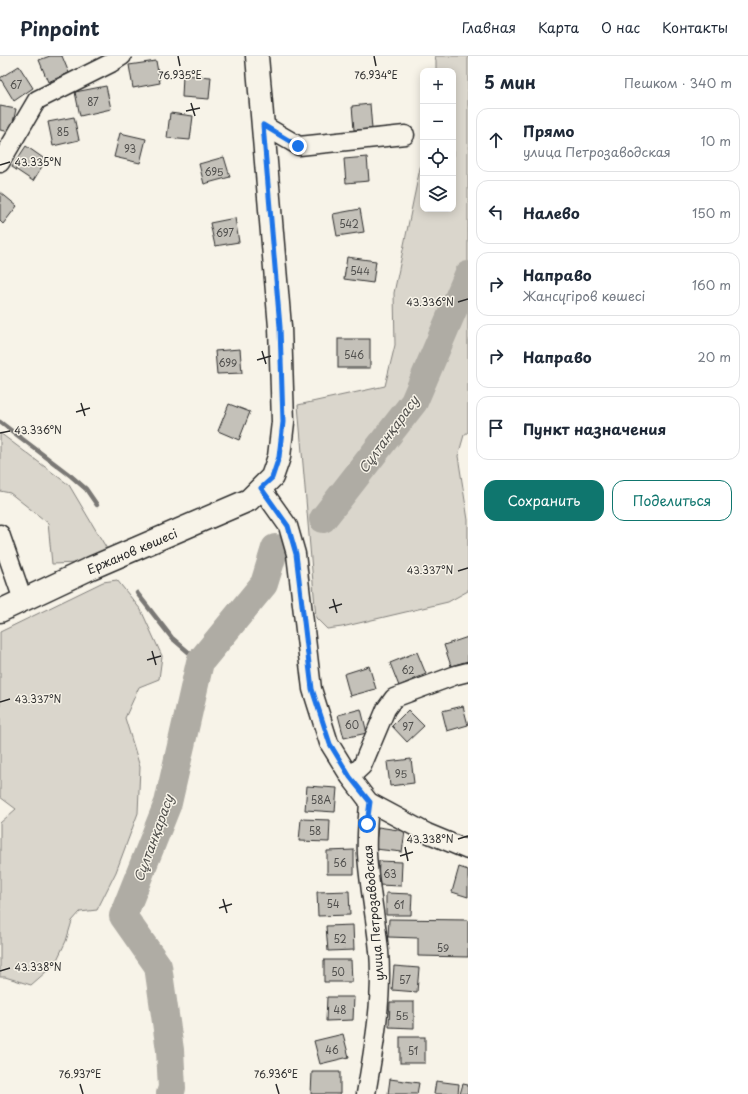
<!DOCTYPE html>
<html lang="ru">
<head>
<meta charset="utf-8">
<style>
	:root { --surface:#fff; --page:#f2f2f3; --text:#1f2937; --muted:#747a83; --line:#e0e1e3; --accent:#0f766e }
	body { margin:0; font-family:"Playpen Sans",sans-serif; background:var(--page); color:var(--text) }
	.controls { position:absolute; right:12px; top:12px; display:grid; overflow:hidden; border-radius:8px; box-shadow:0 2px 10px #0003 }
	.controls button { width:36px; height:36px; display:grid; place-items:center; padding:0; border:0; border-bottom:1px solid var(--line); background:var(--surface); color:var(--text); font:20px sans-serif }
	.stop { position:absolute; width:12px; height:12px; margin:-9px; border:3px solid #1a73e8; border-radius:50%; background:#fff }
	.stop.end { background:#1a73e8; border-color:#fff; box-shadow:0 1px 4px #0008 }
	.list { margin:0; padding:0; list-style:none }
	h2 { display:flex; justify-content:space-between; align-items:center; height:52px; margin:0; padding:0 16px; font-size:17px }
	h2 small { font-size:13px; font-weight:400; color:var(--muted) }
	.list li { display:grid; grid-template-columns:26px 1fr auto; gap:12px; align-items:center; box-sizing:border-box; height:64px; margin:0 8px 8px; padding:0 8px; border:1px solid var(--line); border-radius:12px }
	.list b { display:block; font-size:15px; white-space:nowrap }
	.list p { margin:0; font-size:13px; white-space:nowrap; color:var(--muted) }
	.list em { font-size:13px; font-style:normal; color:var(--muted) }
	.actions { display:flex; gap:8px; padding:12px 16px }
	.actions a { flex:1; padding:9px 0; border:1px solid var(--accent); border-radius:12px; text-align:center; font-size:14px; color:var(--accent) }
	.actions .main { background:var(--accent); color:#fff }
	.icon { flex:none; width:22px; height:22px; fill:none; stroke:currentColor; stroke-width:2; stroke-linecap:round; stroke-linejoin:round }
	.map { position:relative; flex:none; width:468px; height:1038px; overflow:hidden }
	header { display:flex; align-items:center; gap:24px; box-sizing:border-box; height:56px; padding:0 20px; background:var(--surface); border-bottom:1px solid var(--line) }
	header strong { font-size:19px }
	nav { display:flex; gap:22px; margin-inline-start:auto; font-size:14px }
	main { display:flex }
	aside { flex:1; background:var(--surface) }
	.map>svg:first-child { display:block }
	.green { fill:#dad6cc; stroke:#82807c }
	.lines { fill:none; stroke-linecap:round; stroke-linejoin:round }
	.stream { stroke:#7a7874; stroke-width:4.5 }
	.river { stroke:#afaca4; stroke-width:28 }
	.building { fill:#c4c1b9; stroke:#2b2b2b }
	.minor-casing { stroke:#2b2b2b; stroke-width:21 }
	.major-casing { stroke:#2b2b2b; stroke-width:25 }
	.minor { stroke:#f7f3e8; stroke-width:18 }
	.major { stroke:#f7f3e8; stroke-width:22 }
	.route { stroke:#1a73e8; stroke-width:5 }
	.ticks { fill:none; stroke:#2b2b2b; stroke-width:1.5 }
	.labels { text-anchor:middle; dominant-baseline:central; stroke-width:3; stroke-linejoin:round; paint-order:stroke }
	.number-label { font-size:10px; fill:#51504e }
	.street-label { font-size:12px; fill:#2b2b2b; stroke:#f7f3e8 }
	.water-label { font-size:13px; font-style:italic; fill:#53524f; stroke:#f7f3e8 }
	.ticks-label { font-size:10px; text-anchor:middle; fill:#2b2b2b; stroke:#f7f3e8; stroke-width:3; stroke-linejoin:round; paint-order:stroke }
</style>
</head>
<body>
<header>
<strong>Pinpoint</strong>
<nav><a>Главная</a><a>Карта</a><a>О нас</a><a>Контакты</a></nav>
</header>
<main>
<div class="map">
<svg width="468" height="1038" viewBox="0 0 468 1038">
	<rect width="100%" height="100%" fill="#f7f3e8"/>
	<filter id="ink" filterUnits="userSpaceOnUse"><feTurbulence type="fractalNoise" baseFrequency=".025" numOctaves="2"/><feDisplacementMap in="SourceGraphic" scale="8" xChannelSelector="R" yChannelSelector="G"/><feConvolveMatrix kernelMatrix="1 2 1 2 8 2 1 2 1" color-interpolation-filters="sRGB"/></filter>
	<g filter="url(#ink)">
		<g class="green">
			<path d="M435 0H468V376L464 379 458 400 468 464V535L448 546 342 571 327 573 316 562 298 349 385 330 395 289 394 237 423 98V153H453V15H436V5Z"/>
			<path d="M0 377 69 429 107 493 79 507 52 508 48 467 10 437 0 435Z"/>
			<path d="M117 524 141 554 162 600 159 623 139 631 125 662 140 711 138 757 116 816 97 854 80 856 72 865 66 885 55 908 31 929 5 921H0V767L16 753 0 741V576L103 526Z"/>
		</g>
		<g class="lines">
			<g class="stream">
				<path d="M0 366 71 420 86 433 97 449"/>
				<path d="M137 537 172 582 200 606"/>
			</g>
			<g class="river">
				<path d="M323 463 414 346 468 219"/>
				<path d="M170 1038 172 1032 170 994 158 910 123 860 168 747 200 606 264 528 275 492"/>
			</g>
		</g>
		<g class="building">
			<path d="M50 0H62L69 17 48 26 39 4Z"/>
			<path d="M156 5 160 27 133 32 129 9Z"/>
			<path d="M19 10 33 32 14 45 0 22Z"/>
			<path d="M183 19 211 21 209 43 182 41Z"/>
			<path d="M106 30 111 53 80 60 75 36Z"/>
			<path d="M370 48 372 73 354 74 352 50Z"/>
			<path d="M0 50 16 53 11 76 0 74Z"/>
			<path d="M170 57 193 60 190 84 167 82Z"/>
			<path d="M74 61 79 84 53 90 48 66Z"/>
			<path d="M120 77 146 83 140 107 114 101Z"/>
			<path d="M26 90 46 104 33 125 12 111Z"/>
			<path d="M224 101 230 121 204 128 199 108Z"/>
			<path d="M367 101 369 125 346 127 344 103Z"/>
			<path d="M0 136 17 150 3 168 0 165Z"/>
			<path d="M360 153 364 176 337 180 333 158Z"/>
			<path d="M235 162 239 186 215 190 210 167Z"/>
			<path d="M347 201 376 205 373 227 344 223Z"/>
			<rect x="338" y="283" width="32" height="29"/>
			<path d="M240 293 242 317 217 318 215 295Z"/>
			<path d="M229 348 250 356 239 384 218 375Z"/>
			<path d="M468 581V605L451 610 444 589Z"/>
			<path d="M417 596 426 618 399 630 390 607Z"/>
			<path d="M369 610 376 633 350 640 344 618Z"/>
			<path d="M463 650 468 669 447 675 442 655Z"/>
			<path d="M361 653 367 677 344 682 338 659Z"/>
			<path d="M408 654 424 670 407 686 392 670Z"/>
			<path d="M411 703 414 727 390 730 387 706Z"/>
			<path d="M307 730 337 732 335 756 305 754Z"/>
			<path d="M301 763 330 764 329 786 299 785Z"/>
			<path d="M378 771 405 775 402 796 375 793Z"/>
			<path d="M354 794V818H327V795Z"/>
			<path d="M379 805 402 806 401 830 378 829Z"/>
			<path d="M459 811 468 814V841L452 836Z"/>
			<path d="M349 835 350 859 318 860 317 836Z"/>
			<path d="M386 837 412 838 411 859H386Z"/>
			<path d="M389 863 468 864V901L418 900V882L388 881Z"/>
			<path d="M353 869 354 894 328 895 326 870Z"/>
			<path d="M324 904H351L352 926H324Z"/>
			<path d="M394 910 419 912 417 936 392 934Z"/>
			<path d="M327 941H354L353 964 326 965Z"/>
			<path d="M390 946H414V972L389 971Z"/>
			<path d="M343 978 349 1001 320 1008 314 985Z"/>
			<rect x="400" y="981" width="25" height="26"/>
			<path d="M312 1016H340V1038H311Z"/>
			<path d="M390 1023 419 1027 417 1038H388Z"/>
			<path d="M436 1025 459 1028 458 1038H434Z"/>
			<path d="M463 1028 468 1029V1038H460Z"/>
		</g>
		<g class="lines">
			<g class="minor-casing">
				<g id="minor">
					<path d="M263 69 299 90 405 79"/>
					<path d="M0 107 37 44 111 7 122 0"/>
					<path d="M261 432 288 470 296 498 312 633 329 687 350 721 369 746 427 777 468 794"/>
					<path d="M0 478 23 544"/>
					<path d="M350 721 362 710 386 653 394 642 456 619 468 616"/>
					<path d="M366 1038C374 991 383 943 379 895 376 863 369 831 367 798 366 781 368 763 369 746"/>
				</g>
			</g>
			<g class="major-casing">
				<path id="major" d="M0 555 91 512 249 444 272 421 279 401 283 366 280 271 257 0"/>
			</g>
			<use href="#minor" class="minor"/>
			<use href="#major" class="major"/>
		</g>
	</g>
	<g class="lines" filter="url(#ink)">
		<path class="route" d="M298 90 263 69 280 271 283 366 279 401 272 422 261 432 288 470 296 498 312 633 330 688 350 721 370 746 367 768"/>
	</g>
	<path class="ticks" d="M178 0 180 10M374 0 376 10M191 47 195 60M186 55 200 52M0 109 10 106M458 246 468 243M262 295 266 308M257 304 271 300M81 347 85 360M76 356 90 352M0 377 10 375M458 515 468 512M333 543 337 557M329 552 342 548M152 595 156 609M147 604 161 600M0 646 10 643M458 783 468 780M405 791 408 805M400 800 413 796M223 843 227 857M219 852 232 848M0 915 10 912M80 1028 83 1038M276 1028 279 1038"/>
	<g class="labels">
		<g class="number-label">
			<text x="16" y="28">67</text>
			<text x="93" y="45">87</text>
			<text x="63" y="75">85</text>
			<text x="130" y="92">93</text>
			<text x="214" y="115">695</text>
			<text x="349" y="167">542</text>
			<text x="225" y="176">697</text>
			<text x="360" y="214">544</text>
			<text x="354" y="298">546</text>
			<text x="228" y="306">699</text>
			<text x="408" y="613">62</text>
			<text x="352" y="668">60</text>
			<text x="408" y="670">97</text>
			<text x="401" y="717">95</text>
			<text x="321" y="743">58А</text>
			<text x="315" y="774">58</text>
			<text x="340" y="806">56</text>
			<text x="390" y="817">63</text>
			<text x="333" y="847">54</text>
			<text x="399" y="848">61</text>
			<text x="340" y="882">52</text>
			<text x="443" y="891">59</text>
			<text x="338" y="915">50</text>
			<text x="405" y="923">57</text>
			<text x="340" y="953">48</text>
			<text x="402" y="959">55</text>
			<text x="332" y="993">46</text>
			<text x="413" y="994">51</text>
		</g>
		<g class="street-label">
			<text transform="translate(132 495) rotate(-23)">Ержанов көшесі</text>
			<text transform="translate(373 857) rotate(-95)">улица Петрозаводская</text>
		</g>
		<g class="water-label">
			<text transform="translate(388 378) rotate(-54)">Сұлтанқарасу</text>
			<text transform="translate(153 782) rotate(-70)">Сұлтанқарасу</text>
		</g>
	</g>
	<g class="ticks-label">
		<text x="180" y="23">76.935°E</text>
		<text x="376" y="23">76.934°E</text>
		<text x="38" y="110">43.335°N</text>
		<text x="430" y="250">43.336°N</text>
		<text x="38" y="378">43.336°N</text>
		<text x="430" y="518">43.337°N</text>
		<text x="38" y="647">43.337°N</text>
		<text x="430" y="787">43.338°N</text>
		<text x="38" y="915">43.338°N</text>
		<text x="80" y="1022">76.937°E</text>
		<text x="276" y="1022">76.936°E</text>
	</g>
</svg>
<div class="controls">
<button>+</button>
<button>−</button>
<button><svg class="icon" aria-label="locate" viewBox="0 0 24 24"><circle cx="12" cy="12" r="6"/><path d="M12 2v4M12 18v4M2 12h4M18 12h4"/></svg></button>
<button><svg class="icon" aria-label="layers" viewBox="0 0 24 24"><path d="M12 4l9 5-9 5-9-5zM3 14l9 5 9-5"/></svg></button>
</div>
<div class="stop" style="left:367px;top:768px"></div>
<div class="stop end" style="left:298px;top:90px"></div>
</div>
<aside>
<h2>5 мин<small>Пешком · 340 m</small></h2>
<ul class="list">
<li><svg class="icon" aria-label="ahead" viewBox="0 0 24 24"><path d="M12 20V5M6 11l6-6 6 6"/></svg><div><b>Прямо</b><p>улица Петрозаводская</p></div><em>10 m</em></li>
<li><svg class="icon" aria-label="left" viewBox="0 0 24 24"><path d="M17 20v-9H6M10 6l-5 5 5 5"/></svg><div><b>Налево</b></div><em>150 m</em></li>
<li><svg class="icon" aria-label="right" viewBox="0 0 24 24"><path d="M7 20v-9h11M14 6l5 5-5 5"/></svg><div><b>Направо</b><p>Жансүгіров көшесі</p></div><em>160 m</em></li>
<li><svg class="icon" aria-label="right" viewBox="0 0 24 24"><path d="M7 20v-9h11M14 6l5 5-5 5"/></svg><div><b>Направо</b></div><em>20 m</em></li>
<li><svg class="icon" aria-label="arrive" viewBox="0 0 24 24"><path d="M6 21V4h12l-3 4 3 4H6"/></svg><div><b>Пункт назначения</b></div></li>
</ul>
<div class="actions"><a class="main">Сохранить</a><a>Поделиться</a></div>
</aside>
</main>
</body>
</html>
